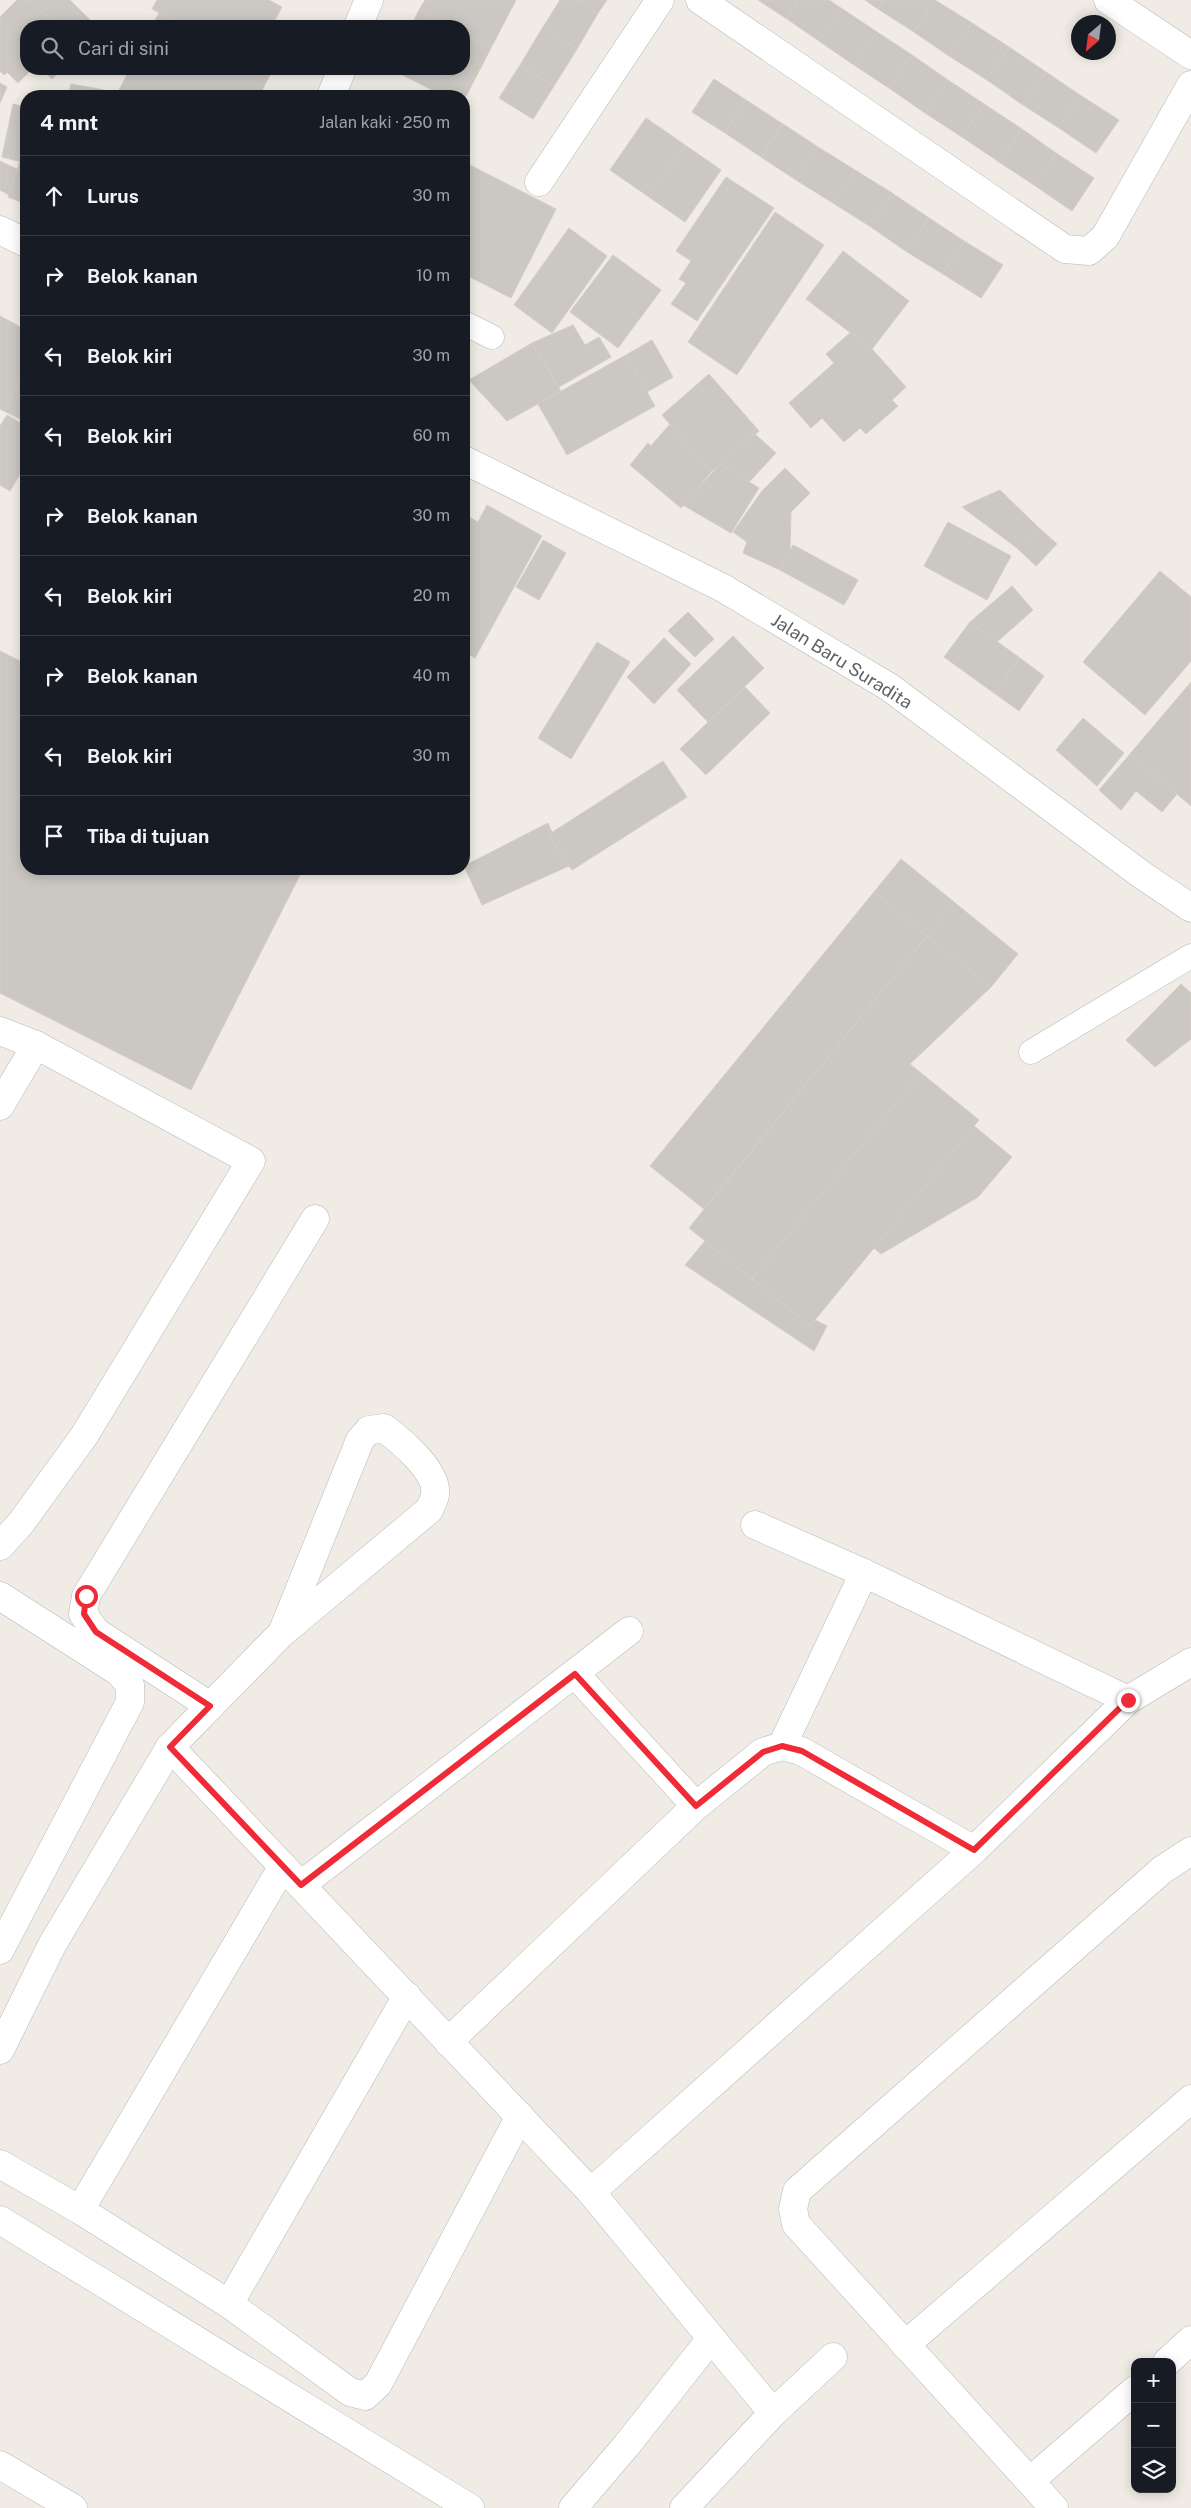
<!DOCTYPE html>
<html lang="id">
<head>
<meta charset="utf-8">
<style>
	:root { --surface:#171b24; --page:#242831; --text:#f1f3f6; --muted:#9ea1a6; --line:#363941 }
	body { margin:0; font-family:"Public Sans",sans-serif; background:var(--page); color:var(--text) }
	.controls { position:absolute; right:15px; bottom:15px; display:grid; overflow:hidden; border-radius:10px; box-shadow:0 2px 12px #0003 }
	.controls button { width:45px; height:45px; display:grid; place-items:center; padding:0; border:0; border-bottom:1px solid var(--line); background:var(--surface); color:var(--text); font:25px sans-serif }
	.compass { position:absolute; left:1071px; top:15px; width:45px; height:45px; border-radius:50%; background:var(--surface); box-shadow:0 2px 12px #0003; rotate:208deg }
	.stop { position:absolute; width:15px; height:15px; margin:-11px; border:4px solid #f12a37; border-radius:50%; background:#fff }
	.stop.end { background:#f12a37; border-color:#fff; box-shadow:0 1px 5px #0008 }
	.list { margin:0; padding:0; list-style:none }
	h2 { display:flex; justify-content:space-between; align-items:center; height:65px; margin:0; padding:0 20px; font-size:21px }
	h2 small { font-size:16px; font-weight:400; color:var(--muted) }
	.list li { display:grid; grid-template-columns:32px 1fr auto; gap:15px; align-items:center; box-sizing:border-box; height:80px; padding:0 20px; border-top:1px solid var(--line) }
	.list b { display:block; font-size:19px; white-space:nowrap }
	.list em { font-size:16px; font-style:normal; color:var(--muted) }
	.icon { flex:none; width:28px; height:28px; fill:none; stroke:currentColor; stroke-width:2; stroke-linecap:round; stroke-linejoin:round }
	.map { position:relative; flex:none; width:1191px; height:2508px; overflow:hidden }
	.search { position:absolute; background:var(--surface); box-shadow:0 2px 12px #0003; left:20px; top:20px; width:450px; height:55px; display:flex; align-items:center; gap:12px; box-sizing:border-box; padding:0 18px; border-radius:20px; color:var(--muted); font-size:19px }
	.panel { position:absolute; background:var(--surface); box-shadow:0 2px 12px #0003; left:20px; top:90px; width:450px; height:785px; border-radius:20px }
	.map>svg:first-child { display:block }
	.building { fill:#cbc7c2; stroke:#d5cdc3 }
	.lines { fill:none; stroke-linecap:round; stroke-linejoin:round }
	.lane-casing { stroke:#b6b9bd; stroke-width:25 }
	.street-casing { stroke:#b6b9bd; stroke-width:29 }
	.secondary-casing { stroke:#b4b9bd; stroke-width:29 }
	.lane { stroke:#fff; stroke-width:24 }
	.street { stroke:#fff; stroke-width:28 }
	.secondary { stroke:#fff; stroke-width:28 }
	.route { stroke:#f12a37; stroke-width:6 }
	.labels { text-anchor:middle; dominant-baseline:central; stroke-width:4; stroke-linejoin:round; paint-order:stroke }
	.street-label { font-size:18px; fill:#5d6266; stroke:#fff }
</style>
</head>
<body>
<div class="map">
<svg width="1191" height="2508" viewBox="0 0 1191 2508">
	<rect width="100%" height="100%" fill="#f0ece5"/>
	<g class="building">
		<path d="M17 0H29L55 26H26V54L4 75 0 71V17Z"/>
		<path d="M29 0H70L96 26H56Z"/>
		<path d="M157 0H269L282 7 272 26H185L152 9Z"/>
		<path d="M425 0H516L491 48 464 34V26H449L419 10Z"/>
		<path d="M560 0H577L598 13 577 49 543 27Z"/>
		<path d="M577 0H607L598 13Z"/>
		<path d="M758 0H799L787 19Z"/>
		<path d="M799 0H829L841 8 819 41 787 19Z"/>
		<path d="M865 0H884L878 9Z"/>
		<path d="M884 0H935L914 32 878 9Z"/>
		<path d="M935 0 972 23 949 56 914 32Z"/>
		<path d="M841 8 877 32 854 65 819 41Z"/>
		<path d="M419 10 449 26H411Z"/>
		<path d="M159 13 185 26H152Z"/>
		<path d="M972 23 1009 47 987 80 949 56Z"/>
		<path d="M543 27 577 49 554 86 520 65Z"/>
		<path d="M877 32 912 55 889 88 854 65Z"/>
		<path d="M464 34 491 48 464 100V96H444L391 69H464Z"/>
		<path d="M1009 47 1046 72 1023 105 987 80Z"/>
		<path d="M26 54V69H32L18 83 7 72Z"/>
		<path d="M912 55 948 80 925 113 889 88Z"/>
		<path d="M520 65 554 86 533 119 499 98Z"/>
		<path d="M41 69H62L52 79Z"/>
		<path d="M130 69H267L272 71 259 96H116Z"/>
		<path d="M1046 72 1080 95 1059 128 1023 105Z"/>
		<path d="M714 79 746 100 725 133 692 112Z"/>
		<path d="M948 80 984 104 962 137 925 113Z"/>
		<path d="M0 83 7 87 0 103Z"/>
		<path d="M71 84 105 90 104 96H68Z"/>
		<path d="M1080 95 1119 120 1096 153 1059 128Z"/>
		<path d="M746 100 783 124 761 157 725 133Z"/>
		<path d="M13 104 26 107V163L2 157Z"/>
		<path d="M984 104 1022 129 999 162 962 137Z"/>
		<path d="M646 118 685 145 649 197 610 170Z"/>
		<path d="M783 124 818 147 796 180 761 157Z"/>
		<path d="M1022 129 1056 153 1034 185 999 162Z"/>
		<path d="M685 145 721 170 685 222 649 197Z"/>
		<path d="M818 147 855 170 833 203 796 180Z"/>
		<path d="M1056 153 1094 178 1072 211 1034 185Z"/>
		<path d="M0 161 17 169 9 195 0 190Z"/>
		<path d="M20 161 26 163V204L8 197Z"/>
		<path d="M464 162 556 209 511 298 464 274Z"/>
		<path d="M855 170 892 193 871 227 833 203Z"/>
		<path d="M726 177 774 208 697 321 671 304 686 283 679 279 691 261 676 251Z"/>
		<path d="M892 193 929 218 907 252 871 227Z"/>
		<path d="M775 212 824 245 737 375 688 342Z"/>
		<path d="M929 218 964 241 943 274 907 252Z"/>
		<path d="M569 228 607 256 552 333 514 305Z"/>
		<path d="M964 241 1003 265 981 298 943 274Z"/>
		<path d="M843 251 909 301 872 349 806 299Z"/>
		<path d="M613 255 661 290 618 348 570 312Z"/>
		<path d="M0 316 26 330V367L4 411 0 409Z"/>
		<path d="M573 325 585 345 599 337 611 357 559 387 532 343Z"/>
		<path d="M851 332 872 349 906 387 892 400 898 406 866 434 860 428 844 442 822 418 811 428 789 403 834 363 826 354Z"/>
		<path d="M652 340 673 377 647 392 626 355Z"/>
		<path d="M532 343 561 391 507 421 469 380Z"/>
		<path d="M626 355 655 406 567 455 538 404Z"/>
		<path d="M26 367V422L4 411Z"/>
		<path d="M709 374 759 431 711 472 662 415Z"/>
		<path d="M7 415 26 426V464L10 491 0 485V426Z"/>
		<path d="M670 424 711 472 681 508 630 465 648 443 651 446Z"/>
		<path d="M755 434 776 453 749 482 720 464Z"/>
		<path d="M720 464 759 488 731 533 683 505Z"/>
		<path d="M785 468 810 493 791 512 790 551 780 570 743 553 747 542 733 532 762 491Z"/>
		<path d="M1000 490 1038 527 1017 548 962 507Z"/>
		<path d="M487 505 542 536 475 658 464 652V522L467 516 478 522Z"/>
		<path d="M948 522 1011 556 987 600 924 566Z"/>
		<path d="M1038 527 1057 544 1036 566 1017 548Z"/>
		<path d="M543 540 566 553 539 600 516 587Z"/>
		<path d="M793 545 858 580 844 605 780 570Z"/>
		<path d="M1160 571 1191 597V661L1145 715 1083 662Z"/>
		<path d="M1012 586 1033 610 997 642 970 622Z"/>
		<path d="M688 612 714 639 695 657 668 631Z"/>
		<path d="M970 622 1020 658 994 693 944 657Z"/>
		<path d="M733 636 764 668 708 722 677 690Z"/>
		<path d="M664 638 691 664 654 704 627 677Z"/>
		<path d="M597 642 630 662 571 759 538 738Z"/>
		<path d="M0 651 26 664V869H303L191 1090 0 993Z"/>
		<path d="M1020 658 1044 676 1019 711 994 693Z"/>
		<path d="M1191 682V806L1130 754Z"/>
		<path d="M745 687 770 713 706 775 680 749Z"/>
		<path d="M1083 718 1124 753 1097 786 1056 750Z"/>
		<path d="M1130 754 1177 794 1162 812 1136 791 1121 810 1099 790Z"/>
		<path d="M663 761 687 797 572 870 548 835Z"/>
		<path d="M548 823 552 832 548 835 569 866 482 905 464 866Z"/>
		<path d="M901 859 954 902 927 936 874 892Z"/>
		<path d="M874 892 927 936 704 1209 650 1166Z"/>
		<path d="M954 902 1018 954 991 987 927 936Z"/>
		<path d="M927 936 991 987 910 1064 921 1073 752 1279 689 1228Z"/>
		<path d="M1181 984 1191 993V1039L1155 1067 1126 1040Z"/>
		<path d="M921 1073 979 1120 810 1326 752 1279Z"/>
		<path d="M974 1126 1012 1157 978 1197 881 1254 874 1248Z"/>
		<path d="M705 1241 810 1326 815 1320 827 1326 814 1351 685 1265Z"/>
	</g>
	<g class="lines">
		<g class="lane-casing">
			<g id="lane">
				<path d="M464 323 492 337"/>
				<path d="M1031 1052 1191 956"/>
			</g>
		</g>
		<g class="street-casing">
			<g id="street">
				<path d="M700 0 1065 249 1089 251 1105 237 1191 85"/>
				<path d="M1108 0 1191 55"/>
				<path d="M358 26 369 0"/>
				<path d="M331 96 342 69"/>
				<path d="M539 182 660 0"/>
				<path d="M0 1031 36 1045 251 1161 84 1436 21 1523 0 1546"/>
				<path d="M0 1106 36 1045"/>
				<path d="M755 1525 864 1573 1128 1700"/>
				<path d="M0 1596 119 1672 130 1685V1702L0 1950"/>
				<path d="M575 1674 696 1806"/>
				<path d="M210 1706 96 1632 83 1614 86 1596 315 1219"/>
				<path d="M782 1746 801 1751 974 1850"/>
				<path d="M170 1747 591 2192 773 2413"/>
				<path d="M301 1885 629 1631"/>
				<path d="M448 2042 696 1806 763 1752 782 1746 864 1573"/>
				<path d="M0 2050 52 1945 170 1747 282 1633 429 1510C431 1506 434 1500 435 1495 439 1472 400 1440 384 1428L369 1430 360 1440 282 1633"/>
				<path d="M0 2164 80 2210 229 2304 350 2392 365 2396 378 2384 520 2116"/>
				<path d="M591 2192 974 1850 1128 1700 1191 1662"/>
				<path d="M80 2210 283 1866"/>
				<path d="M0 2220 470 2508"/>
				<path d="M229 2304 407 1996"/>
				<path d="M905 2345 1191 2099"/>
				<path d="M1167 2362 1191 2340"/>
				<path d="M0 2465 73 2508"/>
				<path d="M1030 2481 1135 2390"/>
				<path d="M573 2508 626 2446 710 2340"/>
				<path d="M684 2508 773 2413 833 2357"/>
				<path d="M1054 2508 796 2224 793 2209 797 2191 1162 1870 1191 1851"/>
			</g>
		</g>
		<g class="secondary-casing">
			<g id="secondary">
				<path d="M0 230 26 243"/>
				<path d="M464 460 723 588 889 687 1142 875 1191 908"/>
			</g>
		</g>
		<use href="#lane" class="lane"/>
		<use href="#street" class="street"/>
		<use href="#secondary" class="secondary"/>
	</g>
	<g class="lines">
		<path class="route" d="M86 1596 84 1614 96 1632 210 1706 170 1747 301 1885 575 1674 696 1806 763 1752 782 1746 802 1751 974 1850 1128 1700"/>
	</g>
	<g class="labels">
		<g class="street-label">
			<text transform="translate(842 661) rotate(32)">Jalan Baru Suradita</text>
		</g>
	</g>
</svg>
<div class="controls">
<button>+</button>
<button>−</button>
<button><svg class="icon" aria-label="layers" viewBox="0 0 24 24"><path d="M12 4l9 5-9 5-9-5zM3 14l9 5 9-5"/></svg></button>
</div>
<svg class="compass" viewBox="-18 -18 36 36"><path d="M0-13l5 13h-10z" fill="#e53935"/><path d="M0 13l5-13h-10z" fill="#9ea1a6"/></svg>
<div class="stop" style="left:86px;top:1596px"></div>
<div class="stop end" style="left:1128px;top:1700px"></div>
<div class="search"><svg class="icon" aria-label="search" viewBox="0 0 24 24"><circle cx="10" cy="10" r="6"/><path d="M15 15l6 6"/></svg>Cari di sini</div>
<section class="panel">
<h2>4 mnt<small>Jalan kaki · 250 m</small></h2>
<ul class="list">
<li><svg class="icon" aria-label="ahead" viewBox="0 0 24 24"><path d="M12 20V5M6 11l6-6 6 6"/></svg><div><b>Lurus</b></div><em>30 m</em></li>
<li><svg class="icon" aria-label="right" viewBox="0 0 24 24"><path d="M7 20v-9h11M14 6l5 5-5 5"/></svg><div><b>Belok kanan</b></div><em>10 m</em></li>
<li><svg class="icon" aria-label="left" viewBox="0 0 24 24"><path d="M17 20v-9H6M10 6l-5 5 5 5"/></svg><div><b>Belok kiri</b></div><em>30 m</em></li>
<li><svg class="icon" aria-label="left" viewBox="0 0 24 24"><path d="M17 20v-9H6M10 6l-5 5 5 5"/></svg><div><b>Belok kiri</b></div><em>60 m</em></li>
<li><svg class="icon" aria-label="right" viewBox="0 0 24 24"><path d="M7 20v-9h11M14 6l5 5-5 5"/></svg><div><b>Belok kanan</b></div><em>30 m</em></li>
<li><svg class="icon" aria-label="left" viewBox="0 0 24 24"><path d="M17 20v-9H6M10 6l-5 5 5 5"/></svg><div><b>Belok kiri</b></div><em>20 m</em></li>
<li><svg class="icon" aria-label="right" viewBox="0 0 24 24"><path d="M7 20v-9h11M14 6l5 5-5 5"/></svg><div><b>Belok kanan</b></div><em>40 m</em></li>
<li><svg class="icon" aria-label="left" viewBox="0 0 24 24"><path d="M17 20v-9H6M10 6l-5 5 5 5"/></svg><div><b>Belok kiri</b></div><em>30 m</em></li>
<li><svg class="icon" aria-label="arrive" viewBox="0 0 24 24"><path d="M6 21V4h12l-3 4 3 4H6"/></svg><div><b>Tiba di tujuan</b></div></li>
</ul>
</section>
</div>
</body>
</html>
